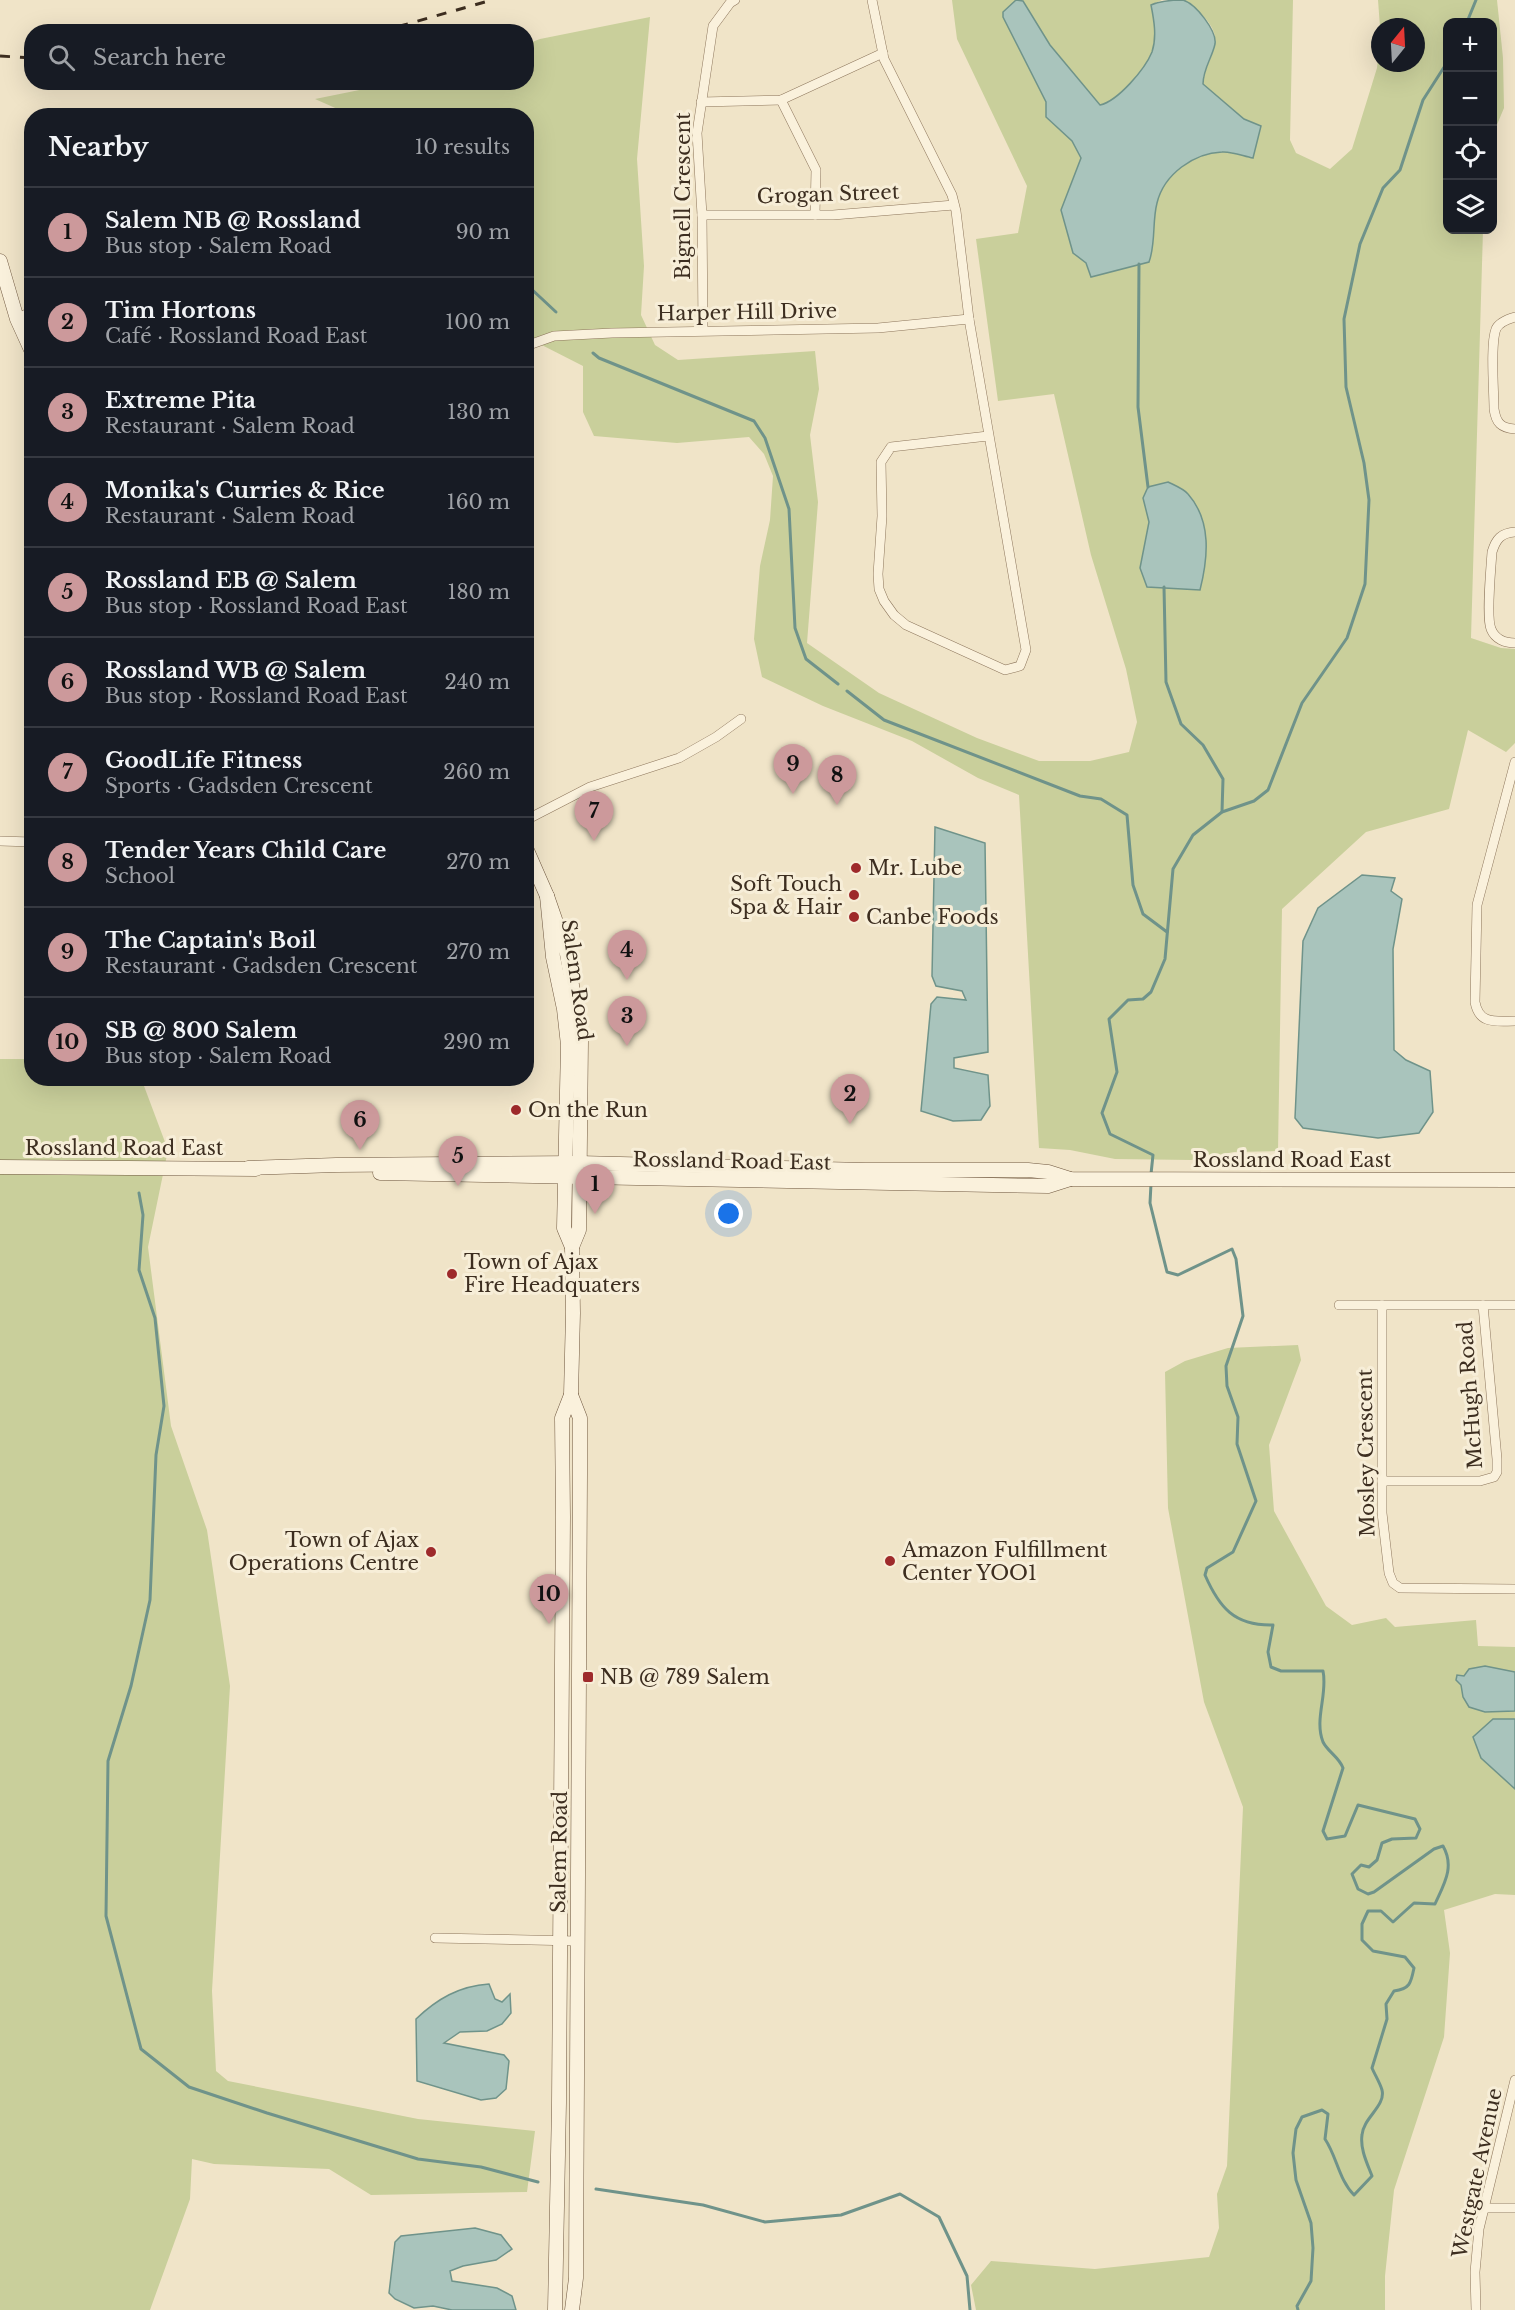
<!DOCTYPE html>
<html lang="en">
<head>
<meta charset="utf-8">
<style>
	:root { --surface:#171b24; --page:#20242c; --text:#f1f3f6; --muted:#9ea1a6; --line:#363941; --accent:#cc999b }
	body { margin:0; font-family:"Libre Baskerville",serif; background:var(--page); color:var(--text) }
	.controls { position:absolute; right:18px; top:18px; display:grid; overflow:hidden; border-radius:12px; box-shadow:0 6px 24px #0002 }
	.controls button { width:54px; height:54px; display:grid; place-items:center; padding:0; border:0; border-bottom:2px solid var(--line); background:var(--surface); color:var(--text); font:30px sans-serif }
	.compass { position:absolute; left:1371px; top:18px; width:54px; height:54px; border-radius:50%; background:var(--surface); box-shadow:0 6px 24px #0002; rotate:18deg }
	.you { position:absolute; left:729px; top:1214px; width:21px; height:21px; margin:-15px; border:4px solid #fff; border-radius:50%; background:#1a73e8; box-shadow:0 0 0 9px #1a73e833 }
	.badge { display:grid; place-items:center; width:39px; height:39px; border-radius:50%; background:var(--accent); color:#111; font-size:20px; font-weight:700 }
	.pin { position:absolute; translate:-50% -50px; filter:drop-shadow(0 2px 3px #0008) }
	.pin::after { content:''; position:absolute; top:32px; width:21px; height:18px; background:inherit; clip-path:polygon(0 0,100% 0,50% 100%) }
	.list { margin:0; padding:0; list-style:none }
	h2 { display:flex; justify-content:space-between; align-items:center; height:78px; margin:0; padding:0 24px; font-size:26px }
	h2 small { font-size:20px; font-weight:400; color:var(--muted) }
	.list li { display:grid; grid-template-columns:39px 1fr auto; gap:18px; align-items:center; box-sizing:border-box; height:90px; padding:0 24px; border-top:2px solid var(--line) }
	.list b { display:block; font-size:22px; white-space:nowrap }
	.list p { margin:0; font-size:20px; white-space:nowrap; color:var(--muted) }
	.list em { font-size:20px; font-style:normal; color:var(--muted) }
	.icon { flex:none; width:33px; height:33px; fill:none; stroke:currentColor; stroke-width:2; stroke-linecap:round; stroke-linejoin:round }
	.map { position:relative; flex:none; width:1515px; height:2310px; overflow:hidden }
	.search { position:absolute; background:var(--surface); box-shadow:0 6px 24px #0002; left:24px; top:24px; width:510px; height:66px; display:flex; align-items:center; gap:15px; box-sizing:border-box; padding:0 21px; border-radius:24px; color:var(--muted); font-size:22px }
	.panel { position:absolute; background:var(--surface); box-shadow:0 6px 24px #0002; left:24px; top:108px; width:510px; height:978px; border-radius:24px }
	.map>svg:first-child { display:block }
	.green { fill:#c9cf9b; fill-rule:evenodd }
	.water { fill:#a9c4bc; stroke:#6f938a; stroke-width:1.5 }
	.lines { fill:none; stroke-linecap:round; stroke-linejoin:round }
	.stream { stroke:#6f938a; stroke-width:3 }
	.minor-casing { stroke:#8d765c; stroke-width:10 }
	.secondary-casing { stroke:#6f573f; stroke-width:15 }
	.minor { stroke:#faf1dc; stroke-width:9 }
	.secondary { stroke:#faf1dc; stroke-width:14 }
	.rail { stroke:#3d2e20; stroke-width:3; stroke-dasharray:10 10; stroke-linecap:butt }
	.poi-dot { fill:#9e2a2b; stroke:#f7eed8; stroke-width:2 }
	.labels { text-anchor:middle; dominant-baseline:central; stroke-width:6; stroke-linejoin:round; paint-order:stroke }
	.street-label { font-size:20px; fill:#3d2e20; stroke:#f7eed8 }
	.poi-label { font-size:20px; fill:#3d2e20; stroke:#f7eed8; text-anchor:start }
</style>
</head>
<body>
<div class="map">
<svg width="1515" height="2310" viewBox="0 0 1515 2310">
	<rect width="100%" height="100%" fill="#f0e4c8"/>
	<g class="green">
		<path d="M952 0H1162L1151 5C1154 20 1157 38 1152 52 1145 70 1118 101 1100 105L1050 45 1023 1 1003 17 1046 102V117L1072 141 1081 158 1061 210 1073 253 1086 263 1091 277 1149 262C1156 243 1152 222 1157 203 1164 174 1193 154 1221 152 1231 151 1243 155 1253 158L1260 126 1244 119 1203 84C1204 68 1214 56 1215 42 1217 24 1196 9 1184 0H1293L1290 140 1296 153 1330 169 1352 149 1377 68 1380 37V63H1416V27H1380L1378 0H1497L1503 58 1504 108 1493 134 1492 22H1448V230H1483L1471 638 1501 648 1515 649V743L1506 752 1468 730 1449 809 1366 832 1282 909 1278 1151 1234 1152 1191 1160 1115 1159 1070 1150 1039 1148 1019 795 978 778 912 741 823 706 762 677 754 639 760 566 770 520 773 476 764 454 749 437 677 443 594 436 583 412V366L530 339 527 340 526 116 351 115 315 99 394 83 526 82 527 44 540 39 650 17 637 159 644 266 641 315 655 345 678 360 815 351 819 389 810 435 818 502 807 643 879 693 977 738 1039 761H1090L1129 752 1137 722 1126 669 1091 555 1054 394 998 401 976 239 1018 233 1027 186 957 39ZM1149 522 1164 587H1147L1140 568Z"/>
		<path d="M0 1059H31L32 1078 134 1079 144 1086 168 1150 148 1247 171 1426 207 1530 230 1686 212 1991 216 2071 228 2081 418 2119 535 2131 527 2192 371 2195 329 2169 214 2164 192 2159 190 2199 150 2310H0Z"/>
		<path d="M1298 1345 1301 1360 1269 1445 1274 1511 1326 1606 1352 1625 1386 1618 1395 1627 1476 1620 1478 1646 1515 1647V1895L1495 1894 1444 1910 1450 1953 1444 2037 1394 2190 1385 2276V2310H976L971 2285 991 2261 1095 2269 1209 2257 1219 2228 1217 2194 1227 2166 1243 1807 1204 1702 1168 1508 1165 1372 1185 1361 1228 1348Z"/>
	</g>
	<g class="water">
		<path d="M1016 0 1023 1 1050 45 1100 105C1118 101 1145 69 1152 52 1157 37 1154 20 1151 5 1160 1 1173 0 1183 0 1196 4 1217 31 1215 44 1212 58 1203 69 1203 84L1244 119 1261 126 1253 158C1243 156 1231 151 1222 152 1194 153 1164 174 1157 203 1152 222 1156 243 1149 262L1091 277 1086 263 1073 253 1061 210 1081 158 1072 141 1046 117V102L1003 17V12Z"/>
		<path d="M1168 482C1174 485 1184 489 1188 494 1212 521 1208 558 1200 590L1147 587 1140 568 1149 522 1143 498 1148 487Z"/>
		<path d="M935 827 985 843 988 1052 954 1058V1068L988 1075 990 1106 981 1120 953 1121 921 1111 931 1004 937 997 966 1000 962 991 936 986 932 976Z"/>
		<path d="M1362 875 1395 878 1391 891 1402 899 1393 949 1394 1050 1406 1060 1430 1071 1433 1112 1419 1133 1378 1138 1303 1128 1295 1118 1303 941 1318 908Z"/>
		<path d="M1485 1666 1515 1672V1711L1485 1712 1469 1707 1463 1697 1461 1685 1456 1680 1457 1675 1464 1676 1469 1669Z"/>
		<path d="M1493 1719H1515V1789L1481 1758 1473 1737Z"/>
		<path d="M489 1984 495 1999 502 2002 510 1994 511 2013 502 2024 487 2031 460 2032 444 2043 504 2055 509 2061 506 2089 496 2098 481 2100 417 2081 416 2019C437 1999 459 1986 489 1984Z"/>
		<path d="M475 2228 501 2235 512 2249 496 2260 463 2266 450 2271 452 2281 497 2288 512 2296 516 2310H452L433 2306 414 2308 395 2299 389 2293 395 2242 401 2236Z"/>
	</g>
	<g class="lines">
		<g class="stream">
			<path d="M1467 22 1476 0"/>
			<path d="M1139 264 1138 407 1148 487"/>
			<path d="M526 284 556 312"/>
			<path d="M593 353 599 358 754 421 765 438 789 509 795 628 806 659 838 684"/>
			<path d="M1164 587 1166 682 1181 724 1203 745 1223 779 1222 812"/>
			<path d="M847 691 884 720 1080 796 1101 799 1127 815 1133 885 1143 914 1167 932"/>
			<path d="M1151 1174 1153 1155 1110 1134 1102 1113 1117 1072 1109 1019 1128 1000 1143 999 1151 992 1165 959 1173 869 1193 835 1222 812 1254 801 1268 790 1302 703 1347 638 1365 584 1369 500 1364 463 1346 387 1344 319 1360 244 1383 188 1400 170 1423 100 1448 61"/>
			<path d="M1151 1184 1150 1203 1167 1272 1178 1275 1232 1249 1236 1259 1243 1316 1226 1366 1227 1386 1238 1417 1237 1444 1256 1501 1233 1552 1207 1568 1205 1575C1219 1607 1234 1626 1273 1625L1268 1652 1271 1667 1281 1671H1323C1328 1694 1314 1719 1323 1742 1328 1752 1339 1757 1343 1768L1323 1831 1327 1839 1345 1836 1358 1805 1415 1819 1420 1829 1416 1838 1392 1839 1382 1843 1377 1860 1369 1867 1361 1865 1352 1874 1358 1889 1368 1894 1374 1892 1434 1849 1443 1846C1455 1867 1444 1884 1435 1904L1414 1903 1393 1922 1381 1911H1368L1362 1924V1940L1373 1951 1405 1957 1414 1968C1411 1983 1410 1989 1394 1991L1386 2004 1387 2019 1372 2068C1375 2075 1380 2083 1382 2090 1386 2106 1363 2118 1362 2135 1360 2149 1367 2163 1372 2176L1354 2195C1339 2180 1337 2157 1325 2139L1328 2114 1322 2110 1302 2117 1296 2129 1293 2153 1296 2180 1311 2223 1313 2248 1311 2281 1297 2306 1298 2310"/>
			<path d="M139 1193 143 1215 139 1270 155 1318 164 1406 156 1455 150 1600 131 1686 108 1761 106 1916 141 2049 189 2087 267 2113 418 2159 481 2167 538 2182"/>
			<path d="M596 2189 703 2205 765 2222 841 2215 900 2194 939 2217 967 2276 970 2310"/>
		</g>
		<g class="minor-casing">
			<g id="minor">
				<path d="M872 0 884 59 952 195 956 211 969 319 1026 650 1020 666 1005 670 906 625 894 615 884 601 879 589 878 574 882 516 881 462 891 447 988 436"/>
				<path d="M781 100 816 170 815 215"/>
				<path d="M701 102 781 100 883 53"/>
				<path d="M702 215H833L954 205"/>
				<path d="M1515 317C1508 319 1499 322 1496 329 1490 344 1494 391 1494 409 1496 423 1501 428 1515 429"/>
				<path d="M17 319 32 311"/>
				<path d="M703 330 702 215 697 133 713 26 730 3 735 0"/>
				<path d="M526 346 554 336 612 333 878 328 969 319"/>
				<path d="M1515 532C1501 533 1496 539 1492 552 1491 568 1486 617 1491 629 1495 639 1505 643 1515 643"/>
				<path d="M1515 762 1477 905 1475 1002C1479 1025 1496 1021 1515 1021"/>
				<path d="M526 820 590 787 679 758 716 737 741 719"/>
				<path d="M0 841 32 842"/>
				<path d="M1339 1305H1515"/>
				<path d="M1382 1305V1513L1389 1573 1393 1583 1400 1588 1515 1589"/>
				<path d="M1382 1481H1480L1494 1477 1497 1472V1459L1483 1305"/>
				<path d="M435 1938 577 1941"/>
				<path d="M1484 2208H1515"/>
				<path d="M1476 2310 1475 2272 1479 2229 1515 2080"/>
			</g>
		</g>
		<g class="secondary-casing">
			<g id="secondary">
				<path d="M0 261 17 319 32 352"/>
				<path d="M526 848 547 896 567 954 581 1041 579 1230 572 1247"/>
				<path d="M547 896 553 957 564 1009 568 1045 564 1228 572 1247 573 1313 571 1395 562 1418 563 1517 559 2103 555 2310"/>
				<path d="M0 1167 256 1169"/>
				<path d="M248 1168 336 1165 579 1163 865 1170H1028L1048 1172 1070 1179 1515 1180"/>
				<path d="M380 1173 1048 1186 1070 1179"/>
				<path d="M571 1395 580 1418V1474L576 2278 572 2310"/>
			</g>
		</g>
		<use href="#minor" class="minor"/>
		<use href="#secondary" class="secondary"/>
		<g class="rail">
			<path d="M379 32 492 0"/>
			<path d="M0 56 32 58"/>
		</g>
	</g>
	<g class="poi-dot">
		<circle cx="856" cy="868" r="6"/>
		<circle cx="854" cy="895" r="6"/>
		<circle cx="854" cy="917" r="6"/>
		<circle cx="516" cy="1110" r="6"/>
		<circle cx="452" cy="1274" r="6"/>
		<circle cx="431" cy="1552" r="6"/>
		<circle cx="890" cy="1561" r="6"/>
		<rect x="582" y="1671" width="12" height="12" rx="3"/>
	</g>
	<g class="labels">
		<g class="street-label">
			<text transform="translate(828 194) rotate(-2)">Grogan Street</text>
			<text transform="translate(683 196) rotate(-90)">Bignell Crescent</text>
			<text transform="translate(747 312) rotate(-1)">Harper Hill Drive</text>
			<text transform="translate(577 980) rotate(82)">Salem Road</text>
			<text x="124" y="1148">Rossland Road East</text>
			<text x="1292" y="1160">Rossland Road East</text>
			<text transform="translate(732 1161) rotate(1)">Rossland Road East</text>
			<text transform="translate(1470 1395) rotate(-94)">McHugh Road</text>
			<text transform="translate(1366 1453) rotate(-91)">Mosley Crescent</text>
			<text transform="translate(559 1852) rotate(-89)">Salem Road</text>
			<text transform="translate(1477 2173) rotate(-78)">Westgate Avenue</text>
		</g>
		<g class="poi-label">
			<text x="868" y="868">Mr. Lube</text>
			<text x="842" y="884" text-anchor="end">Soft Touch<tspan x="842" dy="23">Spa &amp; Hair</tspan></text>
			<text x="866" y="917">Canbe Foods</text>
			<text x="528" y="1110">On the Run</text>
			<text x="464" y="1262">Town of Ajax<tspan x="464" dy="23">Fire Headquaters</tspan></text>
			<text x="419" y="1540" text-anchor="end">Town of Ajax<tspan x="419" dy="23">Operations Centre</tspan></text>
			<text x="902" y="1550">Amazon Fulfillment<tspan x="902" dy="23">Center YOO1</tspan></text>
			<text x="600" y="1677">NB @ 789 Salem</text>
		</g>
	</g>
</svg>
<div class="controls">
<button>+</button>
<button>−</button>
<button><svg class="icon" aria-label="locate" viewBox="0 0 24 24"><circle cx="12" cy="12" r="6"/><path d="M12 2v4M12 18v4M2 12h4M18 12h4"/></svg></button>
<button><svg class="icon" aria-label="layers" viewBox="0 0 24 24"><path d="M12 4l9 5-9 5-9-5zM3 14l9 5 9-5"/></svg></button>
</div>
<svg class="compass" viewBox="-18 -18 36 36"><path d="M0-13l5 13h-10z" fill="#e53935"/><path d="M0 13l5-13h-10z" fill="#9ea1a6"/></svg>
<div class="you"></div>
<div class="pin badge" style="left:595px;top:1214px">1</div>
<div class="pin badge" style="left:850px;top:1124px">2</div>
<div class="pin badge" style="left:627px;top:1046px">3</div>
<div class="pin badge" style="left:627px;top:980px">4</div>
<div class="pin badge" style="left:458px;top:1186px">5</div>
<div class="pin badge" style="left:360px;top:1150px">6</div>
<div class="pin badge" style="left:594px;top:841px">7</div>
<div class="pin badge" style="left:837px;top:805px">8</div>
<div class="pin badge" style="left:793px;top:794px">9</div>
<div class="pin badge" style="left:549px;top:1624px">10</div>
<div class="search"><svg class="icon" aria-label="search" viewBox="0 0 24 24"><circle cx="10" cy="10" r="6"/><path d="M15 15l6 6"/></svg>Search here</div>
<section class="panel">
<h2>Nearby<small>10 results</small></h2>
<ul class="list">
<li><span class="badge">1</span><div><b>Salem NB @ Rossland</b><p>Bus stop · Salem Road</p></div><em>90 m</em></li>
<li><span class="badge">2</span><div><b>Tim Hortons</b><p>Café · Rossland Road East</p></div><em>100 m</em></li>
<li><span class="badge">3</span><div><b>Extreme Pita</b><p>Restaurant · Salem Road</p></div><em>130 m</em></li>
<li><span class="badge">4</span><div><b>Monika's Curries &amp; Rice</b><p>Restaurant · Salem Road</p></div><em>160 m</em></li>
<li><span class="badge">5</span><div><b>Rossland EB @ Salem</b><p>Bus stop · Rossland Road East</p></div><em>180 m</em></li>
<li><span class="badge">6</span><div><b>Rossland WB @ Salem</b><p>Bus stop · Rossland Road East</p></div><em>240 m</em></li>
<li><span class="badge">7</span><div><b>GoodLife Fitness</b><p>Sports · Gadsden Crescent</p></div><em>260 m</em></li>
<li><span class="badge">8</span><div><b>Tender Years Child Care</b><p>School</p></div><em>270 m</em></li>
<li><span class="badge">9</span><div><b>The Captain's Boil</b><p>Restaurant · Gadsden Crescent</p></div><em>270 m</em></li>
<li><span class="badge">10</span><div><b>SB @ 800 Salem</b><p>Bus stop · Salem Road</p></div><em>290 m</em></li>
</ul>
</section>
</div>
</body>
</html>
